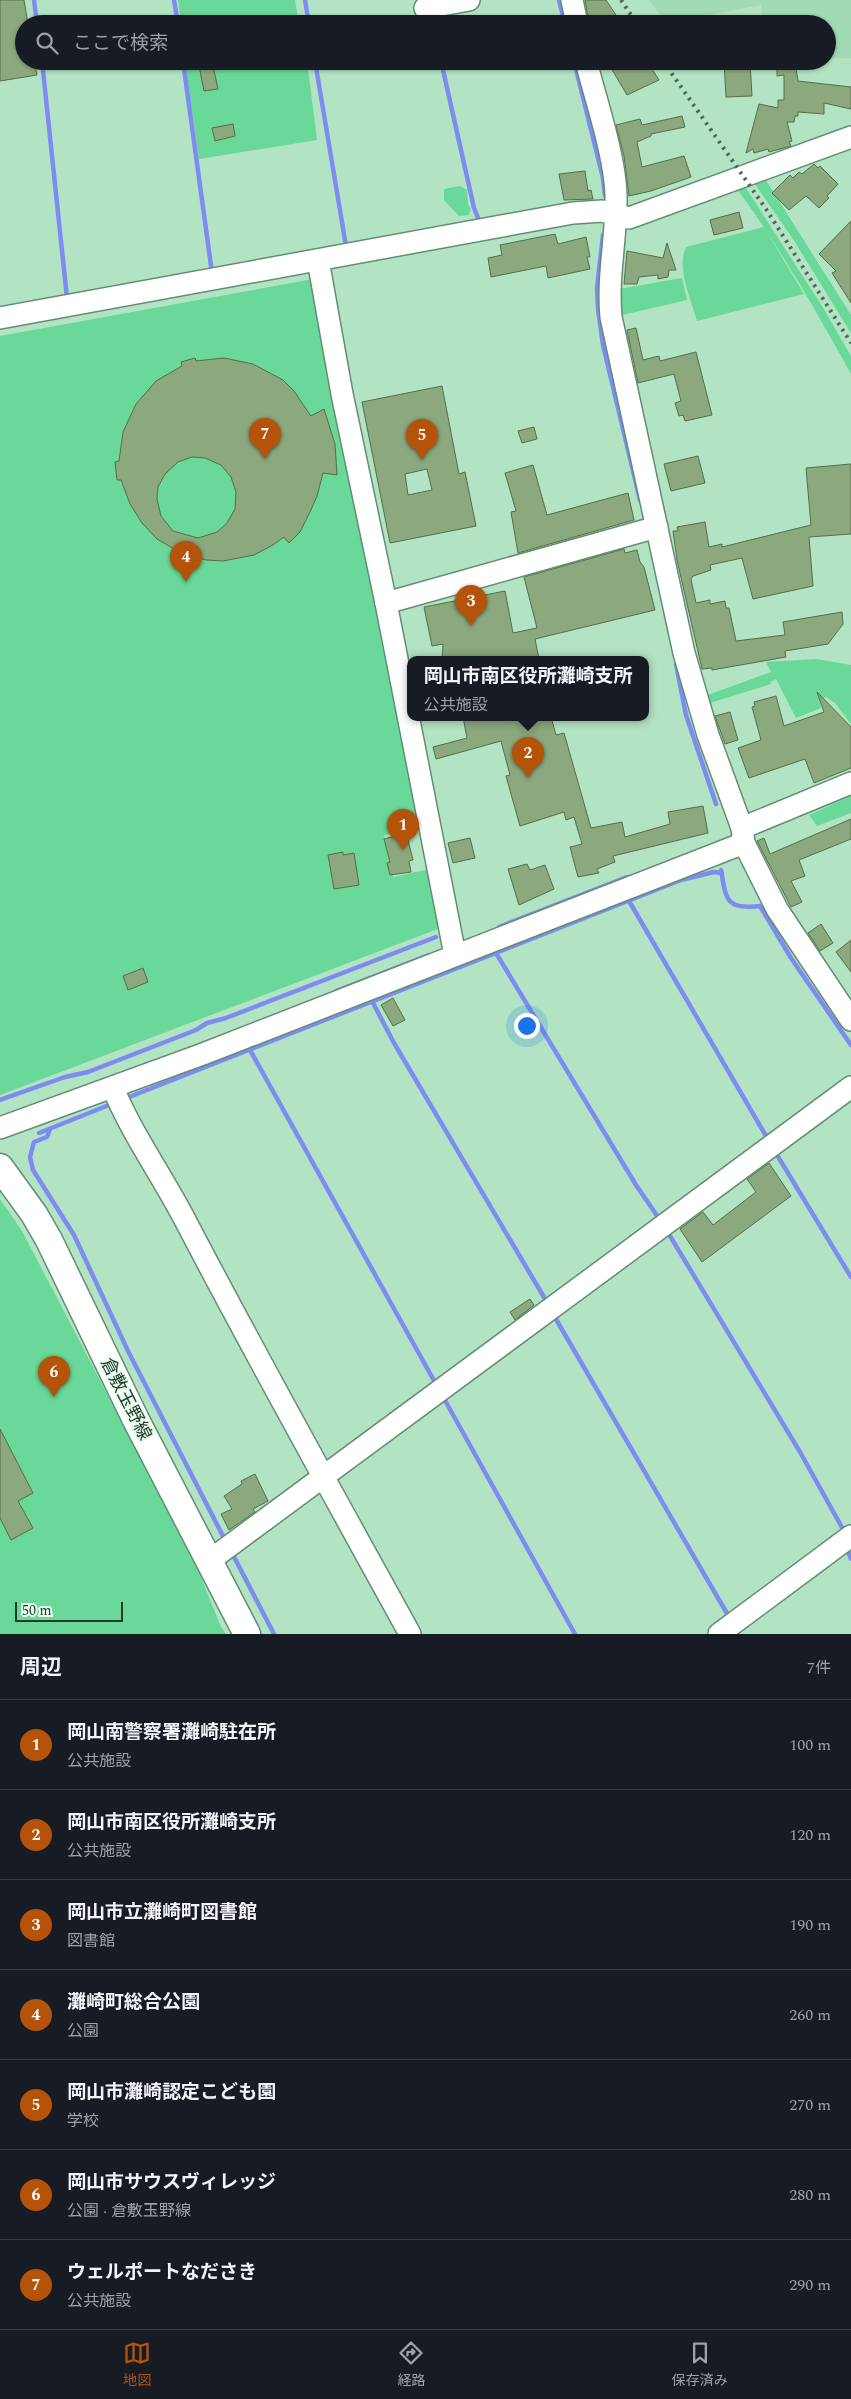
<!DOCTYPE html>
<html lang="ja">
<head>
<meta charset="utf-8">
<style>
	:root { --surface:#171b24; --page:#20242c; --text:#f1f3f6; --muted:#9ea1a6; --line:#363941; --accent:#b45309 }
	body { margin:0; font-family:Spectral,"Noto Sans JP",serif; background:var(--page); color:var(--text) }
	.scale { position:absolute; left:15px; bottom:12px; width:108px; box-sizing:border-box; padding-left:5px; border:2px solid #26392d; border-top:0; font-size:14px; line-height:18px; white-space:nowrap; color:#26392d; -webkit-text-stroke:4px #e5feed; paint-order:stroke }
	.you { position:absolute; left:526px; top:1025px; width:18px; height:18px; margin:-12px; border:4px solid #fff; border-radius:50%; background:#1a73e8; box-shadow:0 0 0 8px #1a73e833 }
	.badge { display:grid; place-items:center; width:32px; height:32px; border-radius:50%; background:var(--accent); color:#fff; font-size:16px; font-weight:700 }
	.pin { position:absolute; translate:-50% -41px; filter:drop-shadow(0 1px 2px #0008) }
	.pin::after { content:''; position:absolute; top:26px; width:18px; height:15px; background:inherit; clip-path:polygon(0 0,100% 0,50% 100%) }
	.popup { position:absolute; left:407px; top:656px; width:242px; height:65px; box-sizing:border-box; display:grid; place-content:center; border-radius:10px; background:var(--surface); filter:drop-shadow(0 1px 4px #0005); font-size:16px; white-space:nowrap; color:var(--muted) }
	.popup b { font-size:19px; color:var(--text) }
	.popup::after { content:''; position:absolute; left:50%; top:100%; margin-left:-10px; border:10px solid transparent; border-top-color:var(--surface) }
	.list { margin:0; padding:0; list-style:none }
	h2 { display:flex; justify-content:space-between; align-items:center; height:65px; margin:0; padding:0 20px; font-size:21px }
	h2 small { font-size:16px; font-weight:400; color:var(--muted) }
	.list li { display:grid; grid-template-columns:32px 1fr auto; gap:15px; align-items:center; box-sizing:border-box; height:90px; padding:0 20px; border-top:1px solid var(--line) }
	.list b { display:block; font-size:19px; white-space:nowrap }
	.list p { margin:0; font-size:16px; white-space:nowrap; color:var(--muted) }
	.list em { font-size:16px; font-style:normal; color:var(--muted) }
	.icon { flex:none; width:28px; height:28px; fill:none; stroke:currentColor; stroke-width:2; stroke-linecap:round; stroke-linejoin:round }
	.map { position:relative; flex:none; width:851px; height:1634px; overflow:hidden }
	.search { position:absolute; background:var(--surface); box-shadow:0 1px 4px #0004; left:15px; right:15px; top:15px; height:55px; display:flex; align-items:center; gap:12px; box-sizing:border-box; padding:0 18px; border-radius:28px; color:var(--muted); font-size:19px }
	.sheet { height:695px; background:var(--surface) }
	nav { display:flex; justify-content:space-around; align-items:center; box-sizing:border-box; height:70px; border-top:1px solid var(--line); background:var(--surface); font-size:14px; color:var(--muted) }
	nav a { display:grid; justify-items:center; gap:2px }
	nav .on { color:var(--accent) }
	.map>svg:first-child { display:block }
	.built { fill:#a2dab5 }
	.green { fill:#6ad898 }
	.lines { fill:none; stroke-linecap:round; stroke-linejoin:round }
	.stream { stroke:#7e8bf0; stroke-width:4.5 }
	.building { fill:#8ba87e; stroke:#546f47; fill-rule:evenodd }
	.minor-casing { stroke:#618f72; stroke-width:24 }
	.major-casing { stroke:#618f72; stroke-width:29 }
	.minor { stroke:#fff; stroke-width:21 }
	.major { stroke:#fff; stroke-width:26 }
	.rail { stroke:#4c6856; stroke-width:4; stroke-dasharray:2.5 5; stroke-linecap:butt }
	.labels { text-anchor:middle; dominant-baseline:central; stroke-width:4; stroke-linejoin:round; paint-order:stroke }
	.street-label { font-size:18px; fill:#26392d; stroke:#e5feed }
</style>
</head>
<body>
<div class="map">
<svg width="851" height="1634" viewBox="0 0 851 1634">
	<rect width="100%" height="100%" fill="#b2e3c3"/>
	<path class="built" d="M649 0H851V58H827V24H762L761 5 667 23Z"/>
	<g class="green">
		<path d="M178 0H295L299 24H181Z"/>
		<path d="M185 61H307L317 140 199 159Z"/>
		<path d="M762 174 851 315V333L793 239 750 177Z"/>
		<path d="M742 182 822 306 851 356V374C815 309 779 245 734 185Z"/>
		<path d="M460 186 467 190 468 204 471 209 469 215 459 216 444 200V189Z"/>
		<path d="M764 227 804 294 697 321C691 299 676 268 686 247Z"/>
		<path d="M682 278 687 300 618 316 619 289Z"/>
		<path d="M313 279 422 828 384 835 393 877 430 869 443 927 0 1095V336Z"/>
		<path d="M816 659 851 665V724L835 703 826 697 820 700 821 708 796 718 776 679 770 682 771 684 707 704 705 696 771 672 766 662Z"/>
		<path d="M851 796V813L817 826 809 815Z"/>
		<path d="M0 1199 22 1231 195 1562 221 1627 226 1634H0Z"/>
	</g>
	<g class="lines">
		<g class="stream">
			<path d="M34 0 37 24"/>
			<path d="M174 0 178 24"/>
			<path d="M305 0 309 24"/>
			<path d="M559 0 565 24"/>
			<path d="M431 13 433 24"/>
			<path d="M42 61 67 298"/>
			<path d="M183 61 212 273"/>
			<path d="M315 61 346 246"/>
			<path d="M441 61 474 208 480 223"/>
			<path d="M574 61 603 178 605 196"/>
			<path d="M603 235 597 288 598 309 603 345 640 500"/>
			<path d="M676 664 686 715 716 804"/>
			<path d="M721 870C726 900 726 910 760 906L791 958 851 1045"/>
			<path d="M629 901 769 1141"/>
			<path d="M499 927 627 877"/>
			<path d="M496 953 636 1185 660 1220"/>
			<path d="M336 991 429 955"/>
			<path d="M372 1001 394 1043 548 1304"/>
			<path d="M250 1050 437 1386"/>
			<path d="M124 1099 681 880 714 872 722 873"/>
			<path d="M0 1100 65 1077 88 1072 196 1030 207 1023 226 1018 436 937"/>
			<path d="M50 1129 47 1137 34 1142 30 1157 33 1170 74 1235 128 1351 226 1542"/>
			<path d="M39 1133 114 1103"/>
			<path d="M774 1150 851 1277"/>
			<path d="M667 1231 800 1452 844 1531"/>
			<path d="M553 1314 729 1617"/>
			<path d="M442 1395 575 1634"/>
			<path d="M847 1549 851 1559"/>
			<path d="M231 1551 274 1634"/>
		</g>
	</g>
	<g class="building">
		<path d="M0 0H24L28 24H24V61H34L37 75 0 81Z"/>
		<path d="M585 0H606L622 24H589Z"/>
		<path d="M198 61H212L218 89 204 91Z"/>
		<path d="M607 61H647L659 80 627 95Z"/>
		<path d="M724 61H750L752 96 726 97Z"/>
		<path d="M777 62H795L798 81 851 87V109L824 103V114L798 112V116H795L794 122H787L792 141 789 142 791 146 769 152 768 149 754 153 753 149 746 153 759 104 778 108V100H784V75L777 76Z"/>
		<path d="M682 116 685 127 651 134V136L637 142 642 167 684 156 691 177 651 191 629 196 624 156 616 125 640 119 642 125Z"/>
		<path d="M233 124 235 136 215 141 212 128Z"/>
		<path d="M814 164 818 168 820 166 838 184 827 196 829 198 819 208 806 196 789 210 772 193 790 175 793 178 799 172 802 174Z"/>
		<path d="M585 171 588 191 591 190 593 199 564 200 559 174Z"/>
		<path d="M739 212 743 228 714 235 710 220Z"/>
		<path d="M851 221V303L832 273 836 271 819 254Z"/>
		<path d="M555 234 558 244 586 237 590 257H587L590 269 548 278 546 266 491 277 488 258 502 255 500 245Z"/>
		<path d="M667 243 676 270H669L668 277 658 279V275L639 277 637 284H624L627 251 663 258Z"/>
		<path d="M636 328 643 360 659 356 660 361 696 352 712 415 685 421 683 415 679 416 675 403 681 401 674 374 638 383 627 330Z"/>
		<path d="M195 358 196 361 224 358 253 364 283 380 294 391 311 416 324 409 335 444 337 475 323 473 317 496 310 512 300 532 289 543 284 537 273 545 254 555 223 561 206 560 179 552 157 539 142 523 130 504 121 480H117L115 462 119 461 123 432 136 404 156 381 182 366 181 362ZM192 457 205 458 221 465 231 477 236 492 235 509 227 523 217 532 198 538 173 531 161 516 157 499 158 487 165 474 178 462Z"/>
		<path d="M442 386 459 474 465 472 476 526 390 543 362 402ZM427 469 432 490 408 495 405 474Z"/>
		<path d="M534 427 537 439 522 443 518 431Z"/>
		<path d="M698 456 705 483 671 491 664 464Z"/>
		<path d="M851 464V534L809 537 813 586 753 599 742 558 710 565 711 570 693 576 691 579 696 603 710 600V604L725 601 726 608H729L736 641 785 635 783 622 842 612 843 624 828 644 785 651 786 657 712 670V668L702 669 677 560 673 531H678L677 527 705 522 709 547 722 544V547L811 525 806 468Z"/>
		<path d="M533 465 547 515 628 493 634 520 518 553 511 512 516 511 505 473Z"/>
		<path d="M624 549 625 553 637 550 640 562 644 567 655 610 535 639 539 659H442L443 644 432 646 424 607 505 591 513 633 537 628 524 577Z"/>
		<path d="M817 692 851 727V768L814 783 805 759 749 778 738 748 761 740 752 707 755 706 754 702 776 696 784 726 824 712Z"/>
		<path d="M730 712 738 740 725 744 715 716Z"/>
		<path d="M463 717H528V723L551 717 556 735 564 733 591 828 622 822 625 837 670 824 668 812 703 806 708 833 613 856 615 862 597 869 599 873 578 877 570 847 582 844 574 817 566 820 564 812 520 826 506 776 510 775 501 741 436 759 433 747 467 738Z"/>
		<path d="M851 819V839L799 860 805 876 791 881 802 902 791 907 757 841 764 838 770 854Z"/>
		<path d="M403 834 405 841 408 840 413 860 409 861 411 872 390 875 387 863 390 862 384 839Z"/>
		<path d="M470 838 475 858 453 863 448 843Z"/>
		<path d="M343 852V855L354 853 359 885 334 889 328 855Z"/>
		<path d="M527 864 530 870 545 865 554 889 519 905 508 869Z"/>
		<path d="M821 924 833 943 820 951 808 933Z"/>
		<path d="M851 940V972L836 952Z"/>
		<path d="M143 968 148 982 128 990 123 976Z"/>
		<path d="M393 998 405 1020 393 1026 381 1005Z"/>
		<path d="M769 1163 791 1196 702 1262 680 1229 703 1212 713 1225 756 1192 747 1179Z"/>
		<path d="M530 1299 534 1305 515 1320 510 1312Z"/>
		<path d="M0 1429 33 1493 18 1501 33 1528 11 1540 0 1518Z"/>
		<path d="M255 1474 268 1501 253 1509 255 1512 229 1530 221 1514 232 1509 224 1496 242 1484 241 1481Z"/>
	</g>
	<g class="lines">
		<g class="minor-casing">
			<g id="minor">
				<path d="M572 0 577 24"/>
				<path d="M425 8 469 0"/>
				<path d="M586 61C596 101 615 156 616 195 617 236 607 276 611 317L684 653 708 735 742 828 744 843 777 909 851 1020"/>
				<path d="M318 260 342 394 386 603 455 955"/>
				<path d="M0 318 573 213 602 211 629 218 851 137"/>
				<path d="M386 603 657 527"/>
				<path d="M742 828 851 783"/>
				<path d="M113 1088C132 1134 161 1174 184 1218 257 1358 334 1496 410 1634"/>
				<path d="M0 1128 203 1054 744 843"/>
				<path d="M209 1561 851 1087"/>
				<path d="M719 1634 851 1536"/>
			</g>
		</g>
		<g class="major-casing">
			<path id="major" d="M0 1167 34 1214 49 1240 136 1420 247 1634"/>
		</g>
		<use href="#minor" class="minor"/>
		<use href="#major" class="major"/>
		<g class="rail">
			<path d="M621 0 637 24"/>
			<path d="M663 61 766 209 851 343"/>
		</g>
	</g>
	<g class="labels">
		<g class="street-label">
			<text transform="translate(126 1399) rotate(63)">倉敷玉野線</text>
		</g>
	</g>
</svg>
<div class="scale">50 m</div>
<div class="you"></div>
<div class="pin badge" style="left:403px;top:850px">1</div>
<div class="pin badge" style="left:528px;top:778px">2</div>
<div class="popup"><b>岡山市南区役所灘崎支所</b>公共施設</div>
<div class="pin badge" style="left:471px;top:626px">3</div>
<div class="pin badge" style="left:186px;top:582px">4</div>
<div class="pin badge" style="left:422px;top:460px">5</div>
<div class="pin badge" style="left:54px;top:1397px">6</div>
<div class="pin badge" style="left:265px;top:459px">7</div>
<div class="search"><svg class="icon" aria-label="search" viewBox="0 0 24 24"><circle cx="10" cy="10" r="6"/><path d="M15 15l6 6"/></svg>ここで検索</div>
</div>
<section class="sheet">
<h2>周辺<small>7件</small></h2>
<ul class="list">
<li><span class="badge">1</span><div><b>岡山南警察署灘崎駐在所</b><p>公共施設</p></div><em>100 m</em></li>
<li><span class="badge">2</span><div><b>岡山市南区役所灘崎支所</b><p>公共施設</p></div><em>120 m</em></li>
<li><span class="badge">3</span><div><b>岡山市立灘崎町図書館</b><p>図書館</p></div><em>190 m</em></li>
<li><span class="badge">4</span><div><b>灘崎町総合公園</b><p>公園</p></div><em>260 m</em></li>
<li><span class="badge">5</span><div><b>岡山市灘崎認定こども園</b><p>学校</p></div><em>270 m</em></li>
<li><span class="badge">6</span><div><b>岡山市サウスヴィレッジ</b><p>公園 · 倉敷玉野線</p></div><em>280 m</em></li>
<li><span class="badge">7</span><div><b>ウェルポートなださき</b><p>公共施設</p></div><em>290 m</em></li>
</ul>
</section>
<nav>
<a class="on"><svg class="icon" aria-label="map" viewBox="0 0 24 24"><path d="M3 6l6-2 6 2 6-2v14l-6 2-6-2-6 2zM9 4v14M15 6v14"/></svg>地図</a>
<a><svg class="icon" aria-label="directions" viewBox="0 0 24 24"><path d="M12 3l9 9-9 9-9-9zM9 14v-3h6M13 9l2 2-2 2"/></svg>経路</a>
<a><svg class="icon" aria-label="saved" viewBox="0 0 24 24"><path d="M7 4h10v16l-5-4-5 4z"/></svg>保存済み</a>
</nav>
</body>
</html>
